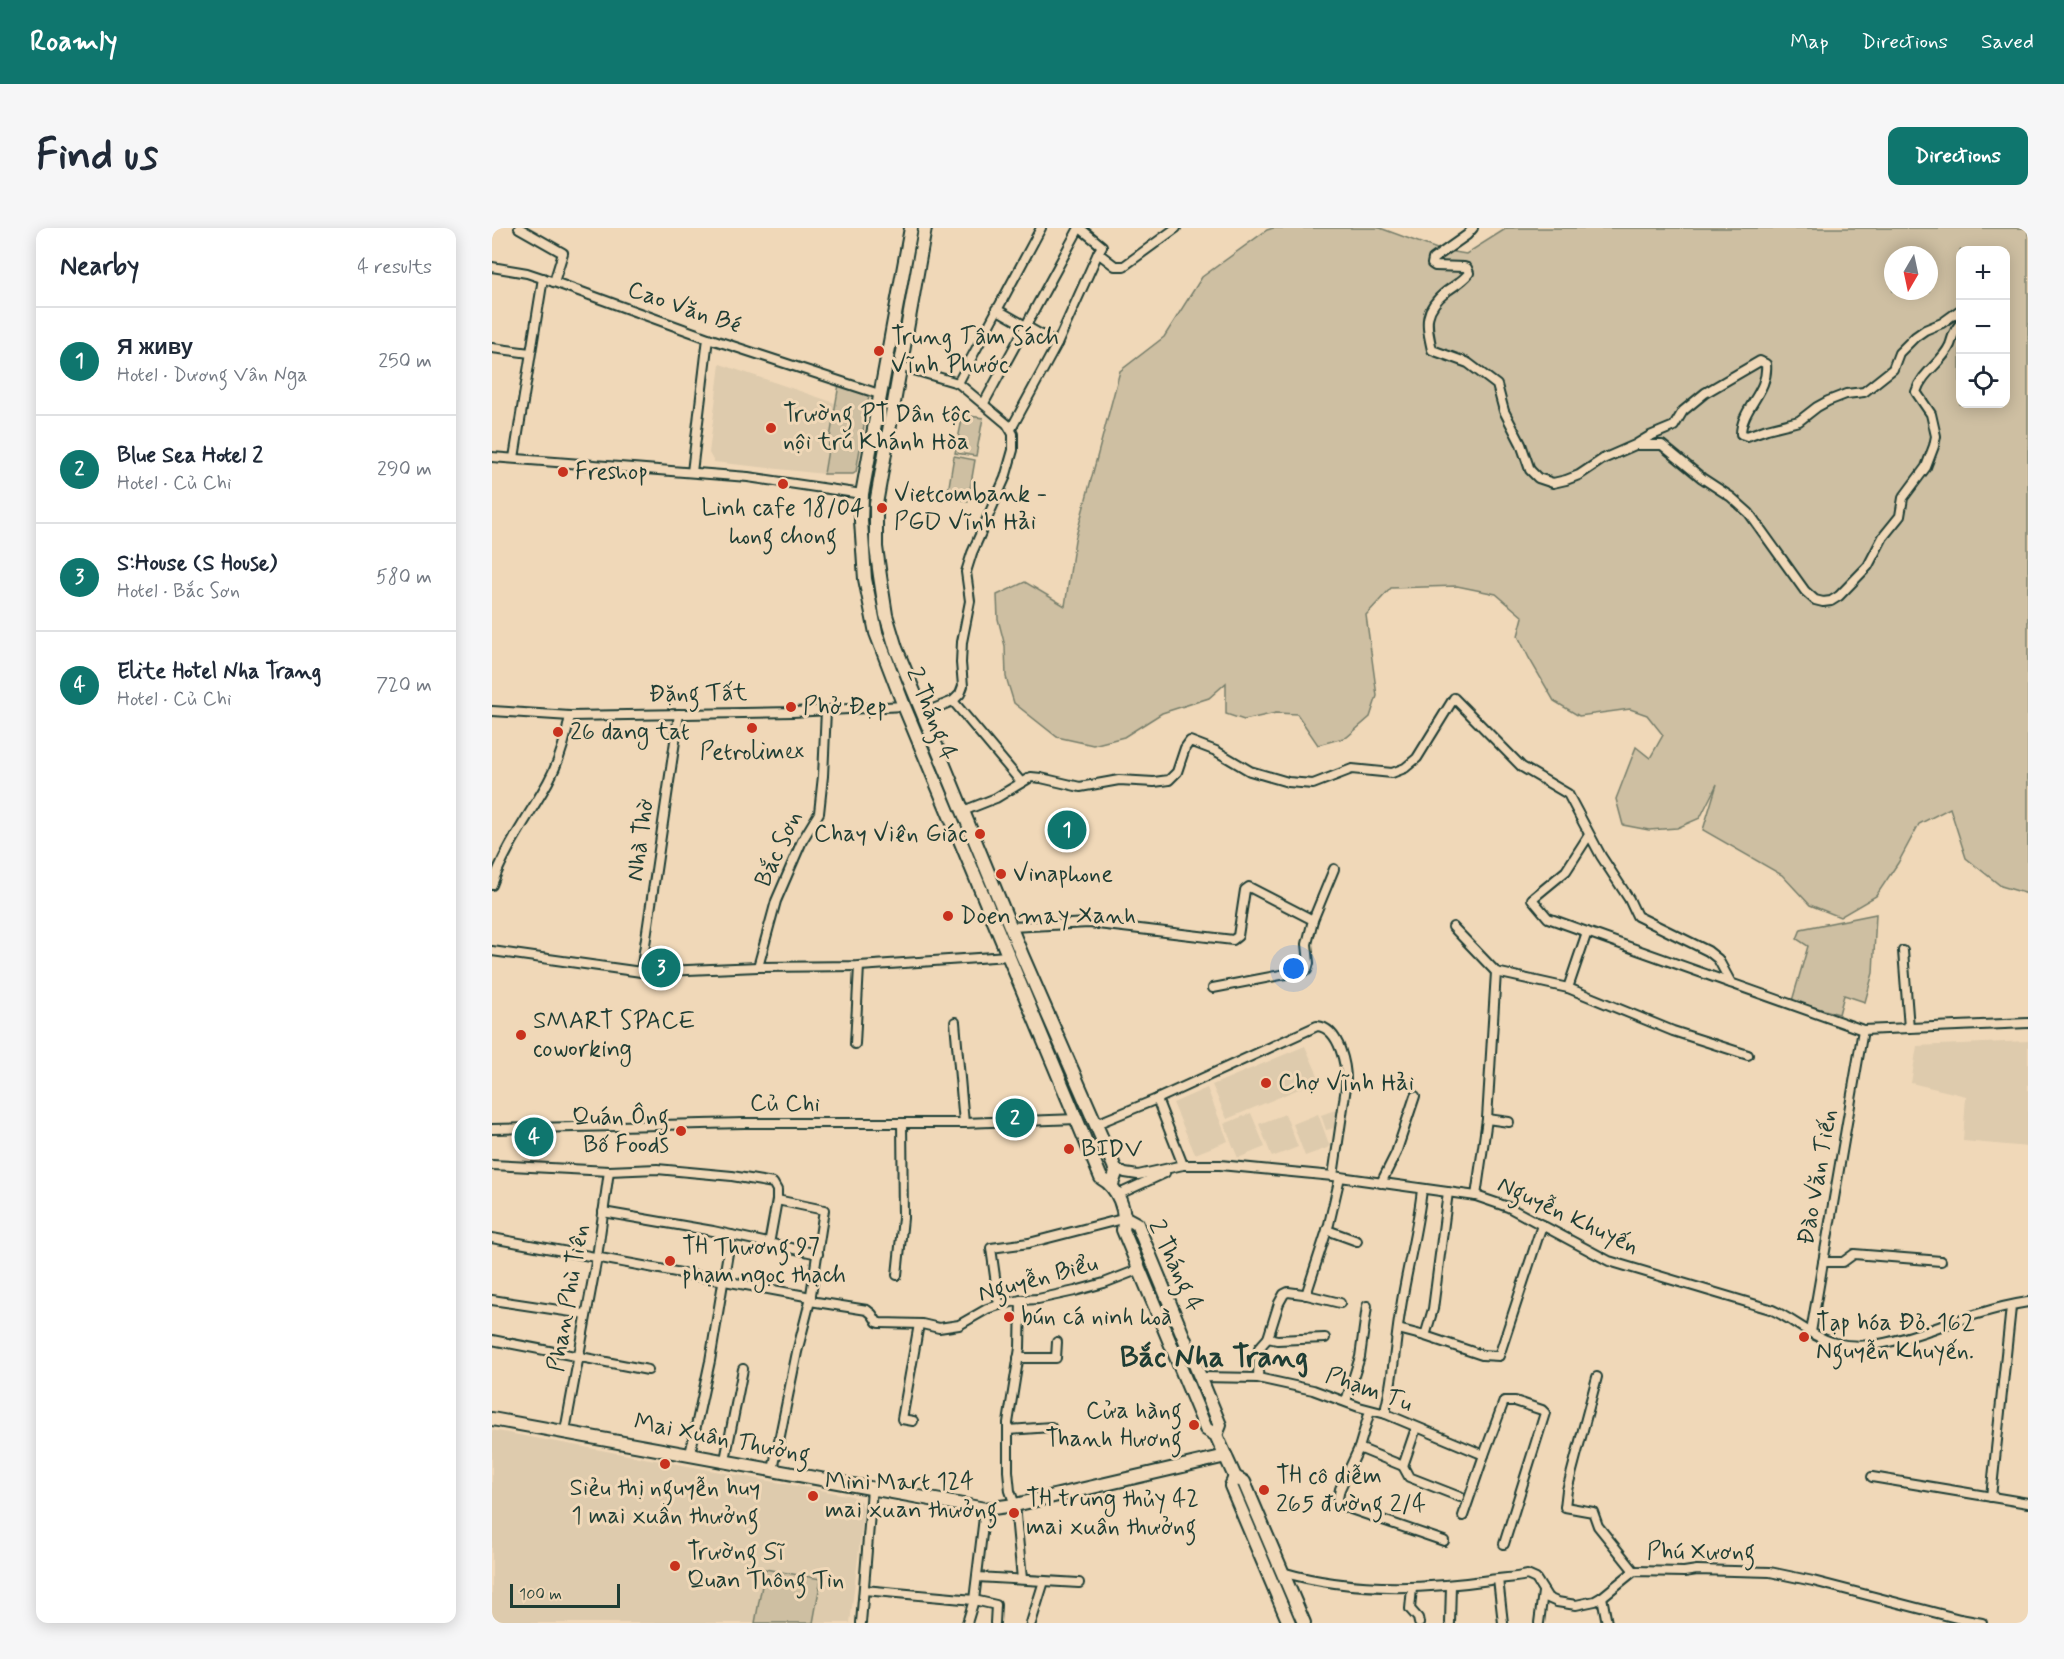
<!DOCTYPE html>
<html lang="en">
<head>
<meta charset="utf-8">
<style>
	:root { --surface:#fff; --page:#f6f6f7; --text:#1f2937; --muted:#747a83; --line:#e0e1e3; --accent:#0f766e }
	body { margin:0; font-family:Mynerve,sans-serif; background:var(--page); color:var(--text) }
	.controls { position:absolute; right:18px; top:18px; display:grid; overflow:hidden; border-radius:12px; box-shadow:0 3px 15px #0003 }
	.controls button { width:54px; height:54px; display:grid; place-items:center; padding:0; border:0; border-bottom:2px solid var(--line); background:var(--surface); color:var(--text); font:30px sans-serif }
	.compass { position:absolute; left:1392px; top:18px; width:54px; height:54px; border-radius:50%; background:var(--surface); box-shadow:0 3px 15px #0003; rotate:189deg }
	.scale { position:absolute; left:18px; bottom:15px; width:110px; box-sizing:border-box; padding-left:6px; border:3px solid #1f3d34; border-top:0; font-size:16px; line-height:21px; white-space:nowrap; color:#1f3d34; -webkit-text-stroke:4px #f0d8b8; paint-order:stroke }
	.you { position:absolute; left:802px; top:741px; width:21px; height:21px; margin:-15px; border:4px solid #fff; border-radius:50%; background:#1a73e8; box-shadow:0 0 0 9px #1a73e833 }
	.badge { display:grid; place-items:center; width:39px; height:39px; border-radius:50%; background:var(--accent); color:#fff; font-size:20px; font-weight:700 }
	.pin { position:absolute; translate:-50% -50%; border:3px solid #fff; box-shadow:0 2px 6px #0006 }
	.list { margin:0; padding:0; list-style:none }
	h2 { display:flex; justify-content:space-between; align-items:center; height:78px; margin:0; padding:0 24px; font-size:26px }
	h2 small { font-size:20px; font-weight:400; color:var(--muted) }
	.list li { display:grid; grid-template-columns:39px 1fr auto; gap:18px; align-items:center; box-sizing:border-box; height:108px; padding:0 24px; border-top:2px solid var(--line) }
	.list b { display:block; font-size:22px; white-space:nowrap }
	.list p { margin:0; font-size:20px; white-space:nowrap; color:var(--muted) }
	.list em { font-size:20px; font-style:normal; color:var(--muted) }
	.icon { flex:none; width:33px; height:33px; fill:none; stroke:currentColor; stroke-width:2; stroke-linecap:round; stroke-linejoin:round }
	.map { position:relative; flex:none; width:1536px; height:1395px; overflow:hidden; border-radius:12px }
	header { display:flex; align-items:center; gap:36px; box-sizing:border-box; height:84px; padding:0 30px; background:var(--accent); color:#fff }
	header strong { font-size:28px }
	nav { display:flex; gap:33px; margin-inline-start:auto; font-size:21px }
	.intro { display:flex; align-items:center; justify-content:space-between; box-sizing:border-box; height:144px; padding:0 36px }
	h1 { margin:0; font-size:42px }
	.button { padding:15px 27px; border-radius:12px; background:var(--accent); color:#fff; font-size:21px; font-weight:700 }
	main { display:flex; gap:36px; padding:0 36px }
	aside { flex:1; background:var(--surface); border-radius:12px; box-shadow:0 3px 15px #0003 }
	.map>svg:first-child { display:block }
	.built { fill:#decbad }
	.green { fill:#cebfa2; stroke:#767e6b; stroke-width:1.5; fill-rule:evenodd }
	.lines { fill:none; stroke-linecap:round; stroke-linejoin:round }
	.street-casing { stroke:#1f3d34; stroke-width:12 }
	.primary-casing { stroke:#1f3d34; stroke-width:16 }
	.street { stroke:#f0d8b8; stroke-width:8 }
	.primary { stroke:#f0d8b8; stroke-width:12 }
	.poi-dot { fill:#c8321e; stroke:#f0d8b8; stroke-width:2 }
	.labels { text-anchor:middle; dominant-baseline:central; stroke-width:6; stroke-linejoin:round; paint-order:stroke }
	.street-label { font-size:24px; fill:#1f3d34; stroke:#f0d8b8 }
	.poi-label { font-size:24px; fill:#1f3d34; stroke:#f0d8b8; text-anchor:start }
	.district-label { font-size:30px; font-weight:bold; fill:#1f3d34; stroke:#f0d8b8 }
</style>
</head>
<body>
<header>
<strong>Roamly</strong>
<nav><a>Map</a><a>Directions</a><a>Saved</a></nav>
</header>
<div class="intro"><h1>Find us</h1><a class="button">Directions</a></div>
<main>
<aside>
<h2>Nearby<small>4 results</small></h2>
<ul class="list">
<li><span class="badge">1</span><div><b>Я живу</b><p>Hotel · Dương Vân Nga</p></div><em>250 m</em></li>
<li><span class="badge">2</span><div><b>Blue Sea Hotel 2</b><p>Hotel · Củ Chi</p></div><em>290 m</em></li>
<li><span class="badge">3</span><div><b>S:House (S House)</b><p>Hotel · Bắc Sơn</p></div><em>580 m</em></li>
<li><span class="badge">4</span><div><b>Elite Hotel Nha Trang</b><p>Hotel · Củ Chi</p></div><em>720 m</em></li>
</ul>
</aside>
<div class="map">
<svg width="1536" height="1395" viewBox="0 0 1536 1395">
	<rect width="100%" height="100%" fill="#f0d8b8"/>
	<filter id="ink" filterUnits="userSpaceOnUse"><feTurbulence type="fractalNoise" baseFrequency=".0167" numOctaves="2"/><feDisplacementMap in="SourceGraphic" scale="12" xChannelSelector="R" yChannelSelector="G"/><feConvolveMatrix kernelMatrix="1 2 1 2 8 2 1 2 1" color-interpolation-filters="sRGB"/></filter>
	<g filter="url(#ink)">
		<g class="built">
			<path d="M228 136 343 175 332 246 222 234 217 225Z"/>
			<path d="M1536 813V919L1471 913 1474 868 1419 855 1425 818Z"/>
			<path d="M813 818 828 852 735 891 720 857Z"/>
			<path d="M715 860 736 913 703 926 681 875Z"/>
			<path d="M843 882 847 899 834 902 829 887Z"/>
			<path d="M759 885 773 919 746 930 732 896Z"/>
			<path d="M793 886 806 919 780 929 767 896Z"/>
			<path d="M826 886 838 919 813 928 801 896Z"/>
			<path d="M0 1202 360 1268 369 1274 372 1281 358 1395H0Z"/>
		</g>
		<g class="green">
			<path d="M781 0H888L945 21 974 26 1015 0H1536V666L1509 658 1474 630 1458 580 1427 596 1406 635 1384 668 1348 689 1318 677 1290 647 1211 602 1225 556 1208 590 1185 600 1157 602 1131 597 1124 571 1144 519 1158 530 1171 507 1155 487 1138 481 1087 488 1062 473 1037 430 1026 408 1031 389 1004 366 965 358 899 360 874 387 885 468 878 489 855 509 826 517 805 486 784 485 752 492 734 486V455L717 470 670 485 632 509 601 517 565 509 522 475 514 449 513 418 506 391 505 367 533 354 573 378 583 312 628 143 672 109 710 49 775 2ZM1468 22H1514V176H1468ZM1401 27H1437V63H1401Z"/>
			<path d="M347 156 377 168 364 244 361 246H332Z"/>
			<path d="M471 187 491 190 484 228 463 225Z"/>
			<path d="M462 228 483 232 476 273 455 270Z"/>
			<path d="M1384 686 1381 745 1373 774 1352 767 1347 786 1300 773 1316 718 1305 711 1309 701Z"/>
			<path d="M273 1341 329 1351 321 1395H263Z"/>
		</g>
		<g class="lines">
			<g class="street-casing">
				<g id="street">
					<path d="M27 0 71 25 62 54 216 110 387 166"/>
					<path d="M588 0 610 18 606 25"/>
					<path d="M981 0 975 7 941 31 940 36 943 38 972 39 975 40 977 45C971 53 963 57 955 63 931 82 934 95 940 122L976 135 1005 157 1012 183 1029 216 1038 242 1046 250 1061 255 1074 252 1087 247 1111 231 1143 217 1158 208 1182 198 1191 183 1213 165 1268 133 1274 136C1277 164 1249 180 1249 206L1255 208 1275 201 1307 193 1325 179 1336 173 1354 166 1372 164 1401 141 1407 125 1423 109 1433 102 1450 95 1468 82"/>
					<path d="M0 39 35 45 62 54"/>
					<path d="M504 81 565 116"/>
					<path d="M0 120 38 125"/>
					<path d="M408 138 466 155 515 196 521 206V222L513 250 480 325 474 344 478 373 470 414 469 435 471 458 468 466 461 473 431 485"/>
					<path d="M466 155 549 0"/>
					<path d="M492 175 587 0"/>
					<path d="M519 201 565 116 606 25 623 38H632L684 0"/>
					<path d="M1145 217H1170L1210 250 1239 269 1257 285 1313 363 1323 372 1331 374 1339 373 1347 368 1376 338 1391 309 1408 288 1411 270 1434 239 1442 218 1444 208 1439 186 1424 164C1430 144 1450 135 1458 117 1461 109 1461 103 1468 96"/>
					<path d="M0 229 256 249 370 266"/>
					<path d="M22 230 51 50"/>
					<path d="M200 244 216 110"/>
					<path d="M461 473 529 554"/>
					<path d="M0 483 78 488 301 484 412 478"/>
					<path d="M471 583 504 570 539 549 549 550 588 559 627 552 662 554 677 552 685 544 693 520 698 513 724 523 758 543 796 554 821 556 860 541 900 545 913 540 925 530 962 470 1030 539 1076 566 1109 628 1137 671 1145 688 1216 723 1226 731 1239 755"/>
					<path d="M0 657C13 620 37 588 56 554 67 534 74 510 78 488"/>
					<path d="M821 692 842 641"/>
					<path d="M519 699 597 695 741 712 746 708 753 662 757 659 821 692 815 716 817 735 815 742 721 760"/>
					<path d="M961 699 1004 744"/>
					<path d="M1095 704 1056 690 1040 671 1074 643 1097 607"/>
					<path d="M0 723 149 744 266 739 367 738 516 728"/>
					<path d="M1411 723 1417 800"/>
					<path d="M266 739 284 673 310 613 327 585 331 548 334 482"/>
					<path d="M149 744 187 486"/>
					<path d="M1076 760 1181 803 1256 827"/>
					<path d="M463 794 472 895"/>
					<path d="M363 816 367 738"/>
					<path d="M995 891 1017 894"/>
					<path d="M604 896 665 871"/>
					<path d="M0 901 252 895H472L586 891"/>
					<path d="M0 937 117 943 165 941 240 948 281 955 285 962V972L332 982 318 1073 305 1124 281 1242"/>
					<path d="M691 937 665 871 825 798C848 800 855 839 854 859L841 948"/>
					<path d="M623 939 633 945 646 947 691 937H728L841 948 984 968 1016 979 1117 1033 1278 1081C1300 1090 1319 1109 1343 1115 1376 1123 1407 1112 1438 1102 1469 1091 1503 1079 1536 1074"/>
					<path d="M889 955 904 925 923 868"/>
					<path d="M625 967 673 945"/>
					<path d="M984 968 995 891 1004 744 1076 760 1095 704 1371 802 1536 795"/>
					<path d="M111 984 221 1003 326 1026"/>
					<path d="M835 1002 865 1013"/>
					<path d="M0 1010 319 1069"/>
					<path d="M277 1016 285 972"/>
					<path d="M1331 1034H1351L1362 1026 1449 1033"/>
					<path d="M405 1047 411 990 410 895"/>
					<path d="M814 1067 837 996 848 949"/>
					<path d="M0 1072 93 1086"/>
					<path d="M529 1072 528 1120 516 1195V1243L518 1263 523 1277 530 1351"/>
					<path d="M318 1073 375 1082 380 1086 385 1094 388 1095 430 1096 447 1100 467 1097 495 1081 507 1077 529 1072 546 1071 583 1063 612 1055 648 1041"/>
					<path d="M507 1077 499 1020 537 1015 634 990"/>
					<path d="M906 1101 933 1108 990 1127 1007 1128 1050 997"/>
					<path d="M1319 1104 1371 802"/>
					<path d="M933 1108 941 1081 956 964"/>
					<path d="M776 1110 785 1112 833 1110"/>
					<path d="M0 1112 156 1142"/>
					<path d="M526 1130H564L565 1114"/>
					<path d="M708 1149 766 1150 821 1162 867 1179 894 1186 992 1227"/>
					<path d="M1105 1149 1075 1262 1073 1279 1101 1284 1106 1298 1142 1343"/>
					<path d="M766 1150 767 1120 776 1110 787 1075 792 1066 796 1064 811 1066 848 1075"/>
					<path d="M854 1173 868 1129 875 1078"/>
					<path d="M878 1183 867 1220 848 1261 845 1275 847 1277 952 1313"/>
					<path d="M894 1186V1179C902 1146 903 1113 909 1079 915 1039 926 1001 930 961"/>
					<path d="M421 1193 410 1191 427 1096"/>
					<path d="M516 1202 559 1199"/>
					<path d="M73 1203 105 1029 117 943"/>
					<path d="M867 1220 911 1238 924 1200"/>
					<path d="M198 1226 218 1133 239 1007"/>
					<path d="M233 1232 251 1141"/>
					<path d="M911 1238 917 1249 968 1269"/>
					<path d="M1380 1249 1536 1275"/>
					<path d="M1499 1269 1519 1079"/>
					<path d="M971 1288 992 1227 1012 1173H1023L1050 1182 1053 1185 1012 1316"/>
					<path d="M790 1344C858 1364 929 1362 998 1352 1011 1350 1023 1350 1035 1347L1044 1351 1056 1370 1065 1374 1084 1377 1103 1373 1110 1369 1142 1343 1192 1344 1205 1342 1278 1344 1321 1353 1468 1391 1490 1395"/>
					<path d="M485 1349 587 1355"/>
					<path d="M1006 1351 1011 1395"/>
					<path d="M920 1360 918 1381 926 1390 927 1395"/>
					<path d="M372 1362 482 1372 504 1377 503 1395"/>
					<path d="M1110 1369 1115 1395"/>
					<path d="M369 1395 380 1261"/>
					<path d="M475 1395 482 1372 493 1281"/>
					<path d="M539 1395 552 1353"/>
					<path d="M958 1395 959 1357"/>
					<path d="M1047 1395 1051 1364"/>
				</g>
			</g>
			<g class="primary-casing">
				<g id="primary">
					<path d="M419 0 370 266 369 293 373 351 384 405 412 478 609 950C626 959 635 983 631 1002L714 1201 724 1207 743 1249 752 1254 812 1395"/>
					<path d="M433 0 384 276V319L388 348 394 387 404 420 530 727 622 938 624 945 620 956"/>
					<path d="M634 990 645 996 728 1197 724 1207"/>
					<path d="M0 1191 493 1281 523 1277 734 1228"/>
					<path d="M743 1249 739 1258 797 1395"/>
				</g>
			</g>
			<use href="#street" class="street"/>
			<use href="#primary" class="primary"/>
		</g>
	</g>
	<g class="poi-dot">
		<circle cx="387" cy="123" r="6"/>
		<circle cx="279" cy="200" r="6"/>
		<circle cx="71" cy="244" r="6"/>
		<circle cx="291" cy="256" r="6"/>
		<circle cx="390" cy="280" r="6"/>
		<circle cx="299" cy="479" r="6"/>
		<circle cx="260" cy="500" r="6"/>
		<circle cx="66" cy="504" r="6"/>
		<circle cx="488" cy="606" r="6"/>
		<circle cx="509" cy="646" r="6"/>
		<circle cx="456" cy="688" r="6"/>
		<circle cx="29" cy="807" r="6"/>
		<circle cx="774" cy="855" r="6"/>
		<circle cx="189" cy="903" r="6"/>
		<circle cx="577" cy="921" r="6"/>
		<circle cx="178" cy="1033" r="6"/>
		<circle cx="517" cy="1089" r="6"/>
		<circle cx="1312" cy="1109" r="6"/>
		<circle cx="702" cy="1197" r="6"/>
		<circle cx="173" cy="1236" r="6"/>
		<circle cx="772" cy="1262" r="6"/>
		<circle cx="321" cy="1268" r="6"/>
		<circle cx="522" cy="1285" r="6"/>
		<circle cx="183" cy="1338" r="6"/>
	</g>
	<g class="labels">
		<g class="street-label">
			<text transform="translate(192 80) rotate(19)">Cao Văn Bé</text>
			<text transform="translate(206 466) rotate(-1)">Đặng Tất</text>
			<text transform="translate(439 486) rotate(68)">2 Tháng 4</text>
			<text transform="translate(149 612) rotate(-82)">Nhà Thờ</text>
			<text transform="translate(287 621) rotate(-65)">Bắc Sơn</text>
			<text transform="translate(293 876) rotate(1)">Củ Chi</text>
			<text transform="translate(1326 949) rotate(-80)">Đào Văn Tiến</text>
			<text transform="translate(1076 988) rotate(25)">Nguyễn Khuyến</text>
			<text transform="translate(683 1038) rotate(65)">2 Tháng 4</text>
			<text transform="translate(546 1051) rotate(-15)">Nguyễn Biểu</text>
			<text transform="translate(77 1070) rotate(-80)">Phan Phù Tiên</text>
			<text transform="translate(877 1162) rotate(20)">Phạm Tu</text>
			<text transform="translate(230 1211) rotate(11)">Mai Xuân Thưởng</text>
			<text x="1209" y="1324">Phú Xương</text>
		</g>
		<g class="poi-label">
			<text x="399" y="109">Trung Tâm Sách<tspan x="399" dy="28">Vĩnh Phước</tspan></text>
			<text x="291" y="186">Trường PT Dân tộc<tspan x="291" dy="28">nội trú Khánh Hòa</tspan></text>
			<text x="83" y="244">Freshop</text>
			<text x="402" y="266">Vietcombank -<tspan x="402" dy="28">PGD Vĩnh Hải</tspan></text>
			<text x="291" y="280" text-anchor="middle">Linh cafe 18/04<tspan x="291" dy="28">hong chong</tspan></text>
			<text x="311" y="479">Phở Đẹp</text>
			<text x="78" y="504">26 dang tat</text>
			<text x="260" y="524" text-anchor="middle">Petrolimex</text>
			<text x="476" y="606" text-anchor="end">Chay Viên Giác</text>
			<text x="521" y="646">Vinaphone</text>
			<text x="468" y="688">Doen may Xanh</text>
			<text x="41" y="793">SMART SPACE<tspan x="41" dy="28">coworking</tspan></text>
			<text x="786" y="855">Chợ Vĩnh Hải</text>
			<text x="177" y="889" text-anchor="end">Quán Ông<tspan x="177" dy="28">Bố Foods</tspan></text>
			<text x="589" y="921">BIDV</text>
			<text x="190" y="1019">TH Thương 97<tspan x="190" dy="28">phạm ngọc thạch</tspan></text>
			<text x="529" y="1089">bún cá ninh hoà</text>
			<text x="1324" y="1095">Tạp hóa Đỏ. 162<tspan x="1324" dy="28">Nguyễn Khuyến.</tspan></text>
			<text x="690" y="1183" text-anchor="end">Cửa hàng<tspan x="690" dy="28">Thanh Hương</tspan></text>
			<text x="784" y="1248">TH cô diễm<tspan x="784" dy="28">265 đường 2/4</tspan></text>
			<text x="333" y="1254">Mini Mart 124<tspan x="333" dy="28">mai xuan thưởng</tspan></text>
			<text x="173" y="1260" text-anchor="middle">Siẻu thị nguyễn huy<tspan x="173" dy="28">1 mai xuân thưởng</tspan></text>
			<text x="534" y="1271">TH trung thủy 42<tspan x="534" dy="28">mai xuân thưởng</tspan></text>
			<text x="195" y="1324">Trường Sĩ<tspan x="195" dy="28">Quan Thông Tin</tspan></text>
		</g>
		<g class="district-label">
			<text x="722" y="1129">Bắc Nha Trang</text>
		</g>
	</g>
</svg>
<div class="controls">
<button>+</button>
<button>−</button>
<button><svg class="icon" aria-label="locate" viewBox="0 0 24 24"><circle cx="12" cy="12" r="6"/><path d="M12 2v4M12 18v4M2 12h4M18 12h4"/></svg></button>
</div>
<svg class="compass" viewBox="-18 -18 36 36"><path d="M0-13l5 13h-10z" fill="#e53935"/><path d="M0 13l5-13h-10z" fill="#747a83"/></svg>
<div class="scale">100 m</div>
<div class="you"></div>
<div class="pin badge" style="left:575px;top:602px">1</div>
<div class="pin badge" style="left:523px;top:890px">2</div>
<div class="pin badge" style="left:169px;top:740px">3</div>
<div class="pin badge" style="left:42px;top:909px">4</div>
</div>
</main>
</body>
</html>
